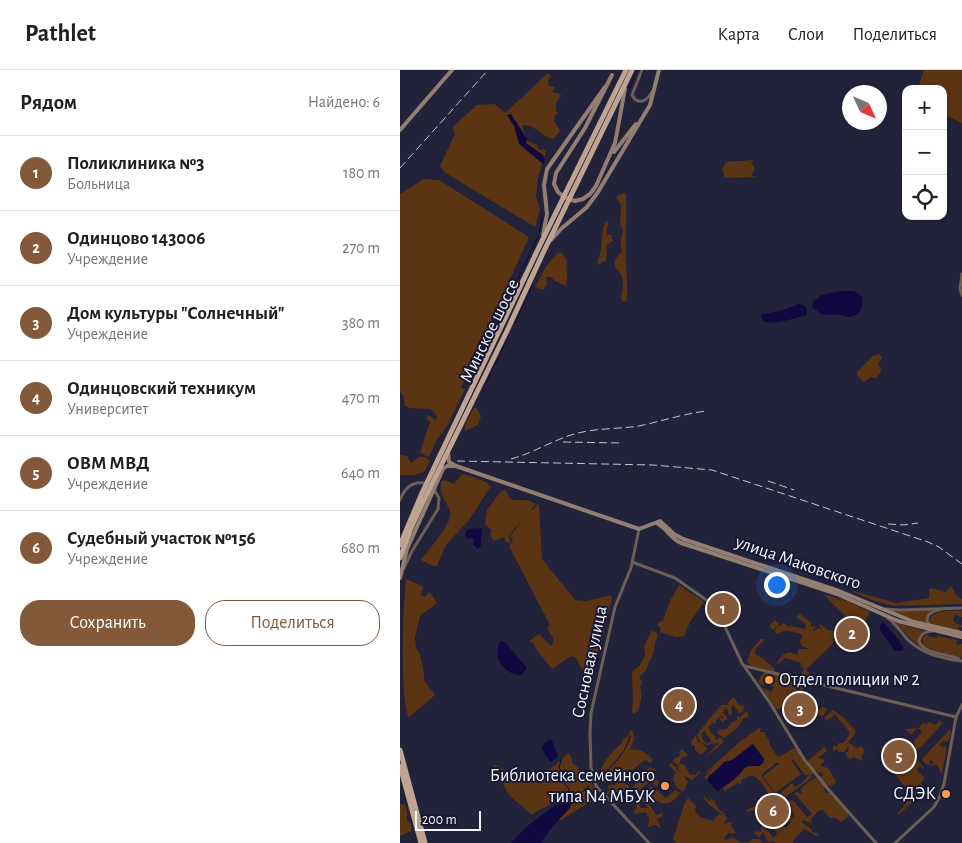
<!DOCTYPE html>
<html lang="ru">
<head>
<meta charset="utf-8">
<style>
	:root { --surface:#fff; --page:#f2f2f2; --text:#202124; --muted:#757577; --line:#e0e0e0; --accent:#835939 }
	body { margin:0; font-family:"Alegreya Sans",sans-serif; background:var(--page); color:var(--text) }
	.controls { position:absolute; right:15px; top:15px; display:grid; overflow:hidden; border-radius:10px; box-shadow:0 1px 4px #0004 }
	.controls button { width:45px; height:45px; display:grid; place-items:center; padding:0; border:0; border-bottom:1px solid var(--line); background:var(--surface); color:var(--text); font:25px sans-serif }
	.compass { position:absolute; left:442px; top:15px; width:45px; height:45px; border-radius:50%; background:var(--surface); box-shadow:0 1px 4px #0004; rotate:134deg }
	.scale { position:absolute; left:15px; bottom:12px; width:66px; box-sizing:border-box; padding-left:5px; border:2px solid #f3f4fe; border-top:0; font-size:14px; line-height:18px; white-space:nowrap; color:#f3f4fe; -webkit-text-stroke:4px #181930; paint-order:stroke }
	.you { position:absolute; left:376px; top:514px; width:18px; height:18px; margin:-12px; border:4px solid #fff; border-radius:50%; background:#1a73e8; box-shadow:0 0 0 8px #1a73e833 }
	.badge { display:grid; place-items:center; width:32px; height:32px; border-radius:50%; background:var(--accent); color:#fff; font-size:16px; font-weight:700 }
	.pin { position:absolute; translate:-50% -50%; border:2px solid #fff; box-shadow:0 1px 5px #0006 }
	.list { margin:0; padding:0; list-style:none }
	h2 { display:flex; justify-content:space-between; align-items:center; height:65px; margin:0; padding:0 20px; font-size:21px }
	h2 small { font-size:16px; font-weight:400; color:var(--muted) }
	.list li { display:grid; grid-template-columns:32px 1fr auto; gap:15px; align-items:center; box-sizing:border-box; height:75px; padding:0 20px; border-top:1px solid var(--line) }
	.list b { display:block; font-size:19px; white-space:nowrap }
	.list p { margin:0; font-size:16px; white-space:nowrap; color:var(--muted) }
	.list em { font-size:16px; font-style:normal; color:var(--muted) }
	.actions { display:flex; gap:10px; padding:15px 20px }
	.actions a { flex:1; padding:11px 0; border:1px solid var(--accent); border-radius:20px; text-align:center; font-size:18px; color:var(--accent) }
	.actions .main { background:var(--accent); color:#fff }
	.icon { flex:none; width:28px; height:28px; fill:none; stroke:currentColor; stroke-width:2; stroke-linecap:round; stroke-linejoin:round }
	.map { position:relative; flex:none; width:562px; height:773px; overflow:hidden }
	header { display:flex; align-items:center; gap:30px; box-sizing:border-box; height:70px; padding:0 25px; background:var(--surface); border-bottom:1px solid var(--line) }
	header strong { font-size:24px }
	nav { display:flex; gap:28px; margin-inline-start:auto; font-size:18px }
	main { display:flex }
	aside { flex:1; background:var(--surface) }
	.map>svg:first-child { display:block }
	.green { fill:#5b3414; fill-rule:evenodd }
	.water { fill:#120840 }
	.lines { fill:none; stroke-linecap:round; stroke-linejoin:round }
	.stream { stroke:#120840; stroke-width:1 }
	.tertiary { stroke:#6b5f57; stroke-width:3 }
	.secondary { stroke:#927f72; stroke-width:4 }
	.trunk { stroke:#bea491; stroke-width:5 }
	.rail { stroke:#c4c5d2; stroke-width:1; stroke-dasharray:8 4; stroke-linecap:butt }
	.poi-dot { fill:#fc9d52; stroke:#181930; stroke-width:2 }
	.labels { text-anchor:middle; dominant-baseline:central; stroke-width:4; stroke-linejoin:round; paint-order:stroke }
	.street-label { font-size:18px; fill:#f3f4fe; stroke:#181930 }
	.poi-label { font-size:18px; fill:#f3f4fe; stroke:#181930; text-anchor:end }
</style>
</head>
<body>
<header>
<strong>Pathlet</strong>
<nav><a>Карта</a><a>Слои</a><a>Поделиться</a></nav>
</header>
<main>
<aside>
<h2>Рядом<small>Найдено: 6</small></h2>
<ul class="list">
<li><span class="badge">1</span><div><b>Поликлиника №3</b><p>Больница</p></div><em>180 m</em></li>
<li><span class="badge">2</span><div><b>Одинцово 143006</b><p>Учреждение</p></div><em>270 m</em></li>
<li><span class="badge">3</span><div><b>Дом культуры &quot;Солнечный&quot;</b><p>Учреждение</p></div><em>380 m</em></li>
<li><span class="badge">4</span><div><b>Одинцовский техникум</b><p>Университет</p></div><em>470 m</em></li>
<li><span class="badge">5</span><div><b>ОВМ МВД</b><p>Учреждение</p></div><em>640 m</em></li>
<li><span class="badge">6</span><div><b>Судебный участок №156</b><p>Учреждение</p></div><em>680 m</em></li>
</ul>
<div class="actions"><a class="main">Сохранить</a><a>Поделиться</a></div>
</aside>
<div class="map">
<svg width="562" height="773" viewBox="0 0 562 773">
	<rect width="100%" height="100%" fill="#22233a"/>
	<g class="green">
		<path d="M524 0H562V53L543 44V19H516L518 18Z"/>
		<path d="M148 3 151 6 148 11 149 16 155 17 152 22 161 24 159 29 156 32V40L158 43 155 46 154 51 160 61 156 66 152 69C140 65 135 54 122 55L126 70 137 75 139 80 144 79 146 81 138 108 136 126 140 140 135 157 44 102 40 96 55 64 53 60 54 56 77 35 95 34 105 43Z"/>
		<path d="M354 90 351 92 355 99 351 106 359 107 320 108 325 107 322 99 326 92Z"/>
		<path d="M24 109 39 110 129 167 61 318 65 319 47 356 37 370 29 387 20 383 30 352 27 349V345L32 347 35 350 38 347 31 339 10 338 5 336 3 325 0 322V124Z"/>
		<path d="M225 123 226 124C227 147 225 169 226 191 226 204 228 217 227 230L223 232 221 228C223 222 224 211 221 204 220 202 217 201 216 198 212 191 218 186 222 181L220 175 223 160 220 154 221 135 216 128 218 125Z"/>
		<path d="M206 151 209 154 207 157V165H211L213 171 206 175 207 181 206 191 202 192 199 195 197 192C205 178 199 161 206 151Z"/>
		<path d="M157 183H162L167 191C165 200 169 205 166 216L155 211 151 207H146L147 214 143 220 135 217 145 198Z"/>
		<path d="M479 284 482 287 478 295 481 298 480 303 476 308 471 307 464 312 457 305V302L473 286Z"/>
		<path d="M76 337 81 346 78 355 65 361V355L74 338Z"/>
		<path d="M0 385 7 386 11 393 19 387H25L30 391 24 402 14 405H0Z"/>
		<path d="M62 404C73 407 82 409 91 416L69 450 46 475 37 496H33L21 490C28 479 53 454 50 442 47 430 39 427 41 412L44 410 54 414Z"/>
		<path d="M105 420 112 430C120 430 129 429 136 434L131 440 134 439 137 434 139 435 142 489 175 530 187 531 211 525 212 528 195 598 191 604 189 601 182 599 175 587 171 586 152 599 135 578 134 574 129 571 139 564 151 576 153 573V568L147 558 150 555 109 476 113 471 110 466 118 456 123 453C116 455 112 461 109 467L111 472 109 473 106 472 104 467 94 471 90 465 92 460 85 455 87 440 101 421Z"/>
		<path d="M6 509 22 516 23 519 20 524 24 527 30 522 37 533 20 546 15 568 16 578 20 584 24 605V610L35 625 9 647C0 633 3 532 6 509Z"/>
		<path d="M279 515 304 532 290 552 284 566 276 567 260 562 261 559 257 554 259 552 263 551 270 531Z"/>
		<path d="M551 516 557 526 562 529V534L493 536 469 529 450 520 496 533 529 528V520L531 518 545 522Z"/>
		<path d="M423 524 447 531 470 542 460 561 451 552 445 551 446 547Z"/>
		<path d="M483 539 534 540 527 545 526 550 528 555Z"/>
		<path d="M562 541V547L555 545 553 550 556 554 562 555V558L559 557 558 561 533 555 529 550C534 539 551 541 562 541Z"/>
		<path d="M400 544 411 553V557L416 556 413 560 414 561 419 558 422 559 419 555 420 554 427 560 436 561 443 569V574H440L435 568H433V572L432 575 407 598 406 600 411 605 409 610 400 607 404 599 401 596V593L385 588 378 594 376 593 383 585 389 582 397 585 399 579H409L401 575 400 571 403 566 401 564 386 560 376 564 375 560 377 557 373 560 369 556 375 550 379 554 377 557 384 553 388 557 390 556 405 559 406 554 397 548V546Z"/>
		<path d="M495 552 524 561 520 566V576L554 589C519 584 518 575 495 552Z"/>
		<path d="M251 561 256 562 258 566 255 573 254 581 246 600 239 608 242 612 240 617C243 625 240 633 238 641L234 644 232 642C234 627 232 616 232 602L240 595 245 586 244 577Z"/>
		<path d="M528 564V566L537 568 538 566 557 570 556 575 562 574V588L533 580 524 575 522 569 525 565Z"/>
		<path d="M361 569H364V571L356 578 355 584 364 589 365 591 375 599 374 601 353 597 347 592 351 580Z"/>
		<path d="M364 602 404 611 410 614 378 640 375 638 362 617 371 622 374 618 373 616H369L368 613H371L373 609 368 607 363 615 360 614 358 611Z"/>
		<path d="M334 627 338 634 344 637 343 642 340 643 333 635 331 637 332 643 329 645 328 640 325 638 323 643 327 647V649L322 652 319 648 321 647 323 649 324 647 320 646 316 650V654L313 653 308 657 311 663 315 666 316 670 320 667 324 672 303 689 320 672 313 674 309 667 306 665V661L301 663 303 670 308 674 310 672 312 674 307 675 302 672 307 679 301 685 295 680V676L292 675 291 671 296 665 298 673 300 672 297 665C304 655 313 644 322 635H328L327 633Z"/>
		<path d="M423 637 427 639 423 646 419 645 404 658 398 656V653L394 650 408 639 410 645Z"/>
		<path d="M348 640 347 643 349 646 343 649C341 655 330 665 323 668L317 662 319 660 327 659 331 653 337 650V646L340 647Z"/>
		<path d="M433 640 443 647 455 660V664L448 672 456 678 462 676 465 682 461 686 463 691 453 687 451 689 447 688V685L445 683 449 681 448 677 444 682H439L437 679 433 681V676H437L439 673H443L450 664C447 656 440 652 435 644L427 651 424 648Z"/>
		<path d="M539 650 543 653 515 683 514 671 522 662 518 658 511 664 505 659 519 658 523 653 527 655 528 652 536 655Z"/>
		<path d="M359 658 361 659 360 662H364L369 671 370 676 378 687 395 678 410 699 414 701 413 705 410 704 412 707 378 733 375 731 374 732C367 724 362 707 351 706 347 706 344 709 340 711L342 712 340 714 337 713 336 715H334L325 721 323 718 318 721C327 714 334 708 343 701L344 698 349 696H359L363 693 364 689 353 674 332 690C323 692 316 700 309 706L308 712 304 707 311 700 302 706 338 673ZM393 689 405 705H409C404 710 402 714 395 717L392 713 378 725 375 724 362 707V704L376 693H380L363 706 375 723 401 704 392 691Z"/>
		<path d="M230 660 233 662 234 670 230 680C239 678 248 683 253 690L250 693 246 690C237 694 228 705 223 713L229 716 232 725 225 729 224 725 225 720 221 723 218 722 216 725 219 730 216 732 213 729 211 723 208 725 206 723 210 720 207 717 210 715H215L216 713 212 712 209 713 198 710C199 696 212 681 223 672V669L228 666Z"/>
		<path d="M549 660 551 661 548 672 543 671 539 675 543 678 547 675 542 704 539 699V698L536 694 532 696 530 695 534 693 531 690 529 693 530 695 525 694 522 689Z"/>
		<path d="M424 677 427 681 418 688 424 689V692L420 695 429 699 436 712 433 715 429 716 424 711V720L426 723H430L448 743V747L441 752 436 748H430L423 740 418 741 411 749 412 754 403 750 401 752 411 759 412 762 419 764 417 766 404 759 394 769 393 773H376L372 771 368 772 363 762 359 768 354 763 356 761 361 762V756L368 761 373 768 377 765 374 758 357 740 346 742 348 739 363 733H365L369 742 373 745 385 758 389 755 390 750 387 749V746H384L383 743 384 741 380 736 384 734 391 742 390 746 393 748 394 746 393 742 391 740 392 736 389 733 390 730 394 731 407 747 412 744 394 723 398 722 402 724 401 719C407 712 415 707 423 706L422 702 419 703 410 697 408 691Z"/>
		<path d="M282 679 288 685 281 689 279 693 285 695 290 705 292 704 295 705 300 701 301 702 292 710 284 706 288 712 283 722 276 717 273 709 275 702 278 704 271 697H269L270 693H272L279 702H280L277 697 279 695 274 693 273 691 275 688 280 686 279 682Z"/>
		<path d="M168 683 172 688V693L177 696 181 705 188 704 194 720 192 722V727H197L198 729 183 736 161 750H158L169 739 174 729 165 728 159 733 160 730C151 735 139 738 132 745L108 724 94 696 95 695C105 699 115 707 125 708 136 709 162 693 166 684Z"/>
		<path d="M512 687H514L524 697 523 699 520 696 516 699 523 707 524 706V709L521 713 526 720 497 746 498 743 506 734 501 730 509 722 494 703 495 701 491 696 494 694 498 698 503 697Z"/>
		<path d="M249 697 256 699 252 705 259 713 256 717 251 712C244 715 240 721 234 724L232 718Z"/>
		<path d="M251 716 266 728 275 720 280 723C278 726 274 730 271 732 264 737 248 728 245 722H249V718Z"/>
		<path d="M239 725 245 727 256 745 262 743 263 746 256 749 258 751 261 759 256 755 248 757 249 749 246 742 237 744 233 743 237 737 234 730H237L241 738H248L244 732H240L237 729Z"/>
		<path d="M303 725 309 731 312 729 316 731 314 732C318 737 318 740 324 743L327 749 323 754 332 752 331 756 336 763 334 764 328 763 324 768 325 770 333 767 342 773 349 772 352 769H360L362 773H277L273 769 285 732 288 728 296 736 295 742 300 747 313 751 319 744 323 745C316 739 306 735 303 725Z"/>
		<path d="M0 734 3 735 5 734 7 742V750C11 752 12 757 11 761L0 766Z"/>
	</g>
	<g class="water">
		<path d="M111 44 127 69 126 73 143 85 145 90 143 94 119 74 114 56 107 45Z"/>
		<path d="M440 221H454L462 227C463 236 461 246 449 247 446 247 444 245 441 245 425 243 426 249 412 237L413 232 421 225Z"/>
		<path d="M398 234 404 235 407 239V245C394 248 374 256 362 251L361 245C375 241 385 241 398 234Z"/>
		<path d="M77 458 82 459 81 476 78 479 73 475 74 469 66 468 65 465 67 460Z"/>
		<path d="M483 552 498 569 503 578 502 581H495L480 560V555Z"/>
		<path d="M101 571 105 572 126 597V600L121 605C104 605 91 586 101 571Z"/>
		<path d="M150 669 153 673 158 687 151 692 146 686 142 678 144 673Z"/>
		<path d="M353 674 364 689 363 693 359 696H349L344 698C339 708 326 715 318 721L314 718 313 719V716L307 710 309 706 317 700 324 692 332 690Z"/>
		<path d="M165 728 174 729 169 739 153 756 141 773H111C126 754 146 743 165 728Z"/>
	</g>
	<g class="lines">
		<g class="stream">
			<path d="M241 8 244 0"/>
			<path d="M225 30 237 0"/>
			<path d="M115 253 132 216"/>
			<path d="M70 313 139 164 142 147"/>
			<path d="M83 319 109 265"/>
			<path d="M161 690 159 698 165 705 164 713 169 719 168 727"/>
			<path d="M198 710C209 698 227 683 230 666"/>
			<path d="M175 728 189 716"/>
		</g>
		<g class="tertiary">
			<path d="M242 0 232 25C238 36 247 31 252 22"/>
			<path d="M562 204 560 219 562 225"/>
			<path d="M0 430C5 417 14 410 28 414"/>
			<path d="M239 459 231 498 215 537 191 643 190 663 191 698 196 716 249 773"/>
			<path d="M232 492 275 508 312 534 318 542 342 593 370 633 404 689 428 719 476 773"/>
			<path d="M4 498 12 481 38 439 39 428 33 418"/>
			<path d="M485 539 500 540 562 538"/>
			<path d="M488 548C496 554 501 562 507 569 522 584 541 588 562 591"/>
			<path d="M531 556 527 551C527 542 535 541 542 539"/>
			<path d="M533 561C526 561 521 563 519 571 524 585 548 583 559 589"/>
			<path d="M345 596 556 647"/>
			<path d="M495 773 534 737 540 726 544 714 556 647 562 635"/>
		</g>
		<g class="secondary">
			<path d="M212 5 185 58 156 103 154 114 158 122 164 127 175 131 183 129 190 124 196 116 215 73 225 19"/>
			<path d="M0 60 52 0"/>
			<path d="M214 82 236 54"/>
			<path d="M143 165 147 144 144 115 147 99 205 17"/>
			<path d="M151 170 162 158 187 137 198 122 250 35 259 0"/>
			<path d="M48 383 49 392 56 396 239 459 260 451 274 464 283 469 439 521 514 552 562 563"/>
			<path d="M256 453C266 457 270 468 281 473L437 524 498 551 562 567"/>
			<path d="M0 508 7 479 43 399 47 396H54"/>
		</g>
		<g class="trunk">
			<path d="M0 475 22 423 140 175 226 0"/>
			<path d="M0 488 11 458 24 430 107 261 143 183 232 0"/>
			<path d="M0 680 25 773"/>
			<path d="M0 696 21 773"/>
		</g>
		<g class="rail">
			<path d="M0 98 88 0"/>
			<path d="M163 372 221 373"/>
			<path d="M111 389C134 383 154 369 178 363 198 358 219 359 239 356 262 351 283 344 306 341"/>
			<path d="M57 391 253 395 312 400 528 472 539 477 562 494"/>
			<path d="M368 411 394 420"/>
			<path d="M488 454 504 455 518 453"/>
		</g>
	</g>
	<g class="poi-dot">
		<circle cx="369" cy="610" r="5"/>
		<circle cx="265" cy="716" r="5"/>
		<circle cx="546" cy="724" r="5"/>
	</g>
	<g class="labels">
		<g class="street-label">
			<text transform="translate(90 261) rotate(-64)">Минское шоссе</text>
			<text transform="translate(398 493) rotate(19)">улица Маковского</text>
			<text transform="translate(190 592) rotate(-78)">Сосновая улица</text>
		</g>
		<g class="poi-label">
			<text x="379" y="610" text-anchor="start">Отдел полиции № 2</text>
			<text x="255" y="706">Библиотека семейного<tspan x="255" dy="21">типа N4 МБУК</tspan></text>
			<text x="536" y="724">СДЭК</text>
		</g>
	</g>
</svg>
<div class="controls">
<button>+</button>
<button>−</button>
<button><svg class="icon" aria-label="locate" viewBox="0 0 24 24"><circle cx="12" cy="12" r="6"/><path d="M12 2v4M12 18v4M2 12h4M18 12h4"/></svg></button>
</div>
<svg class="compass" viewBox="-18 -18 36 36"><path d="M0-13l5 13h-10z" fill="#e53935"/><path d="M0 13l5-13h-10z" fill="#757577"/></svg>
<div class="scale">200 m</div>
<div class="you"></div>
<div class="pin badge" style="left:323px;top:539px">1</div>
<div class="pin badge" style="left:452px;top:564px">2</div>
<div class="pin badge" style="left:400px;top:639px">3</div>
<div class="pin badge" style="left:279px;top:635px">4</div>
<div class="pin badge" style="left:499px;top:686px">5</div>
<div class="pin badge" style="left:373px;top:741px">6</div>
</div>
</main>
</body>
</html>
